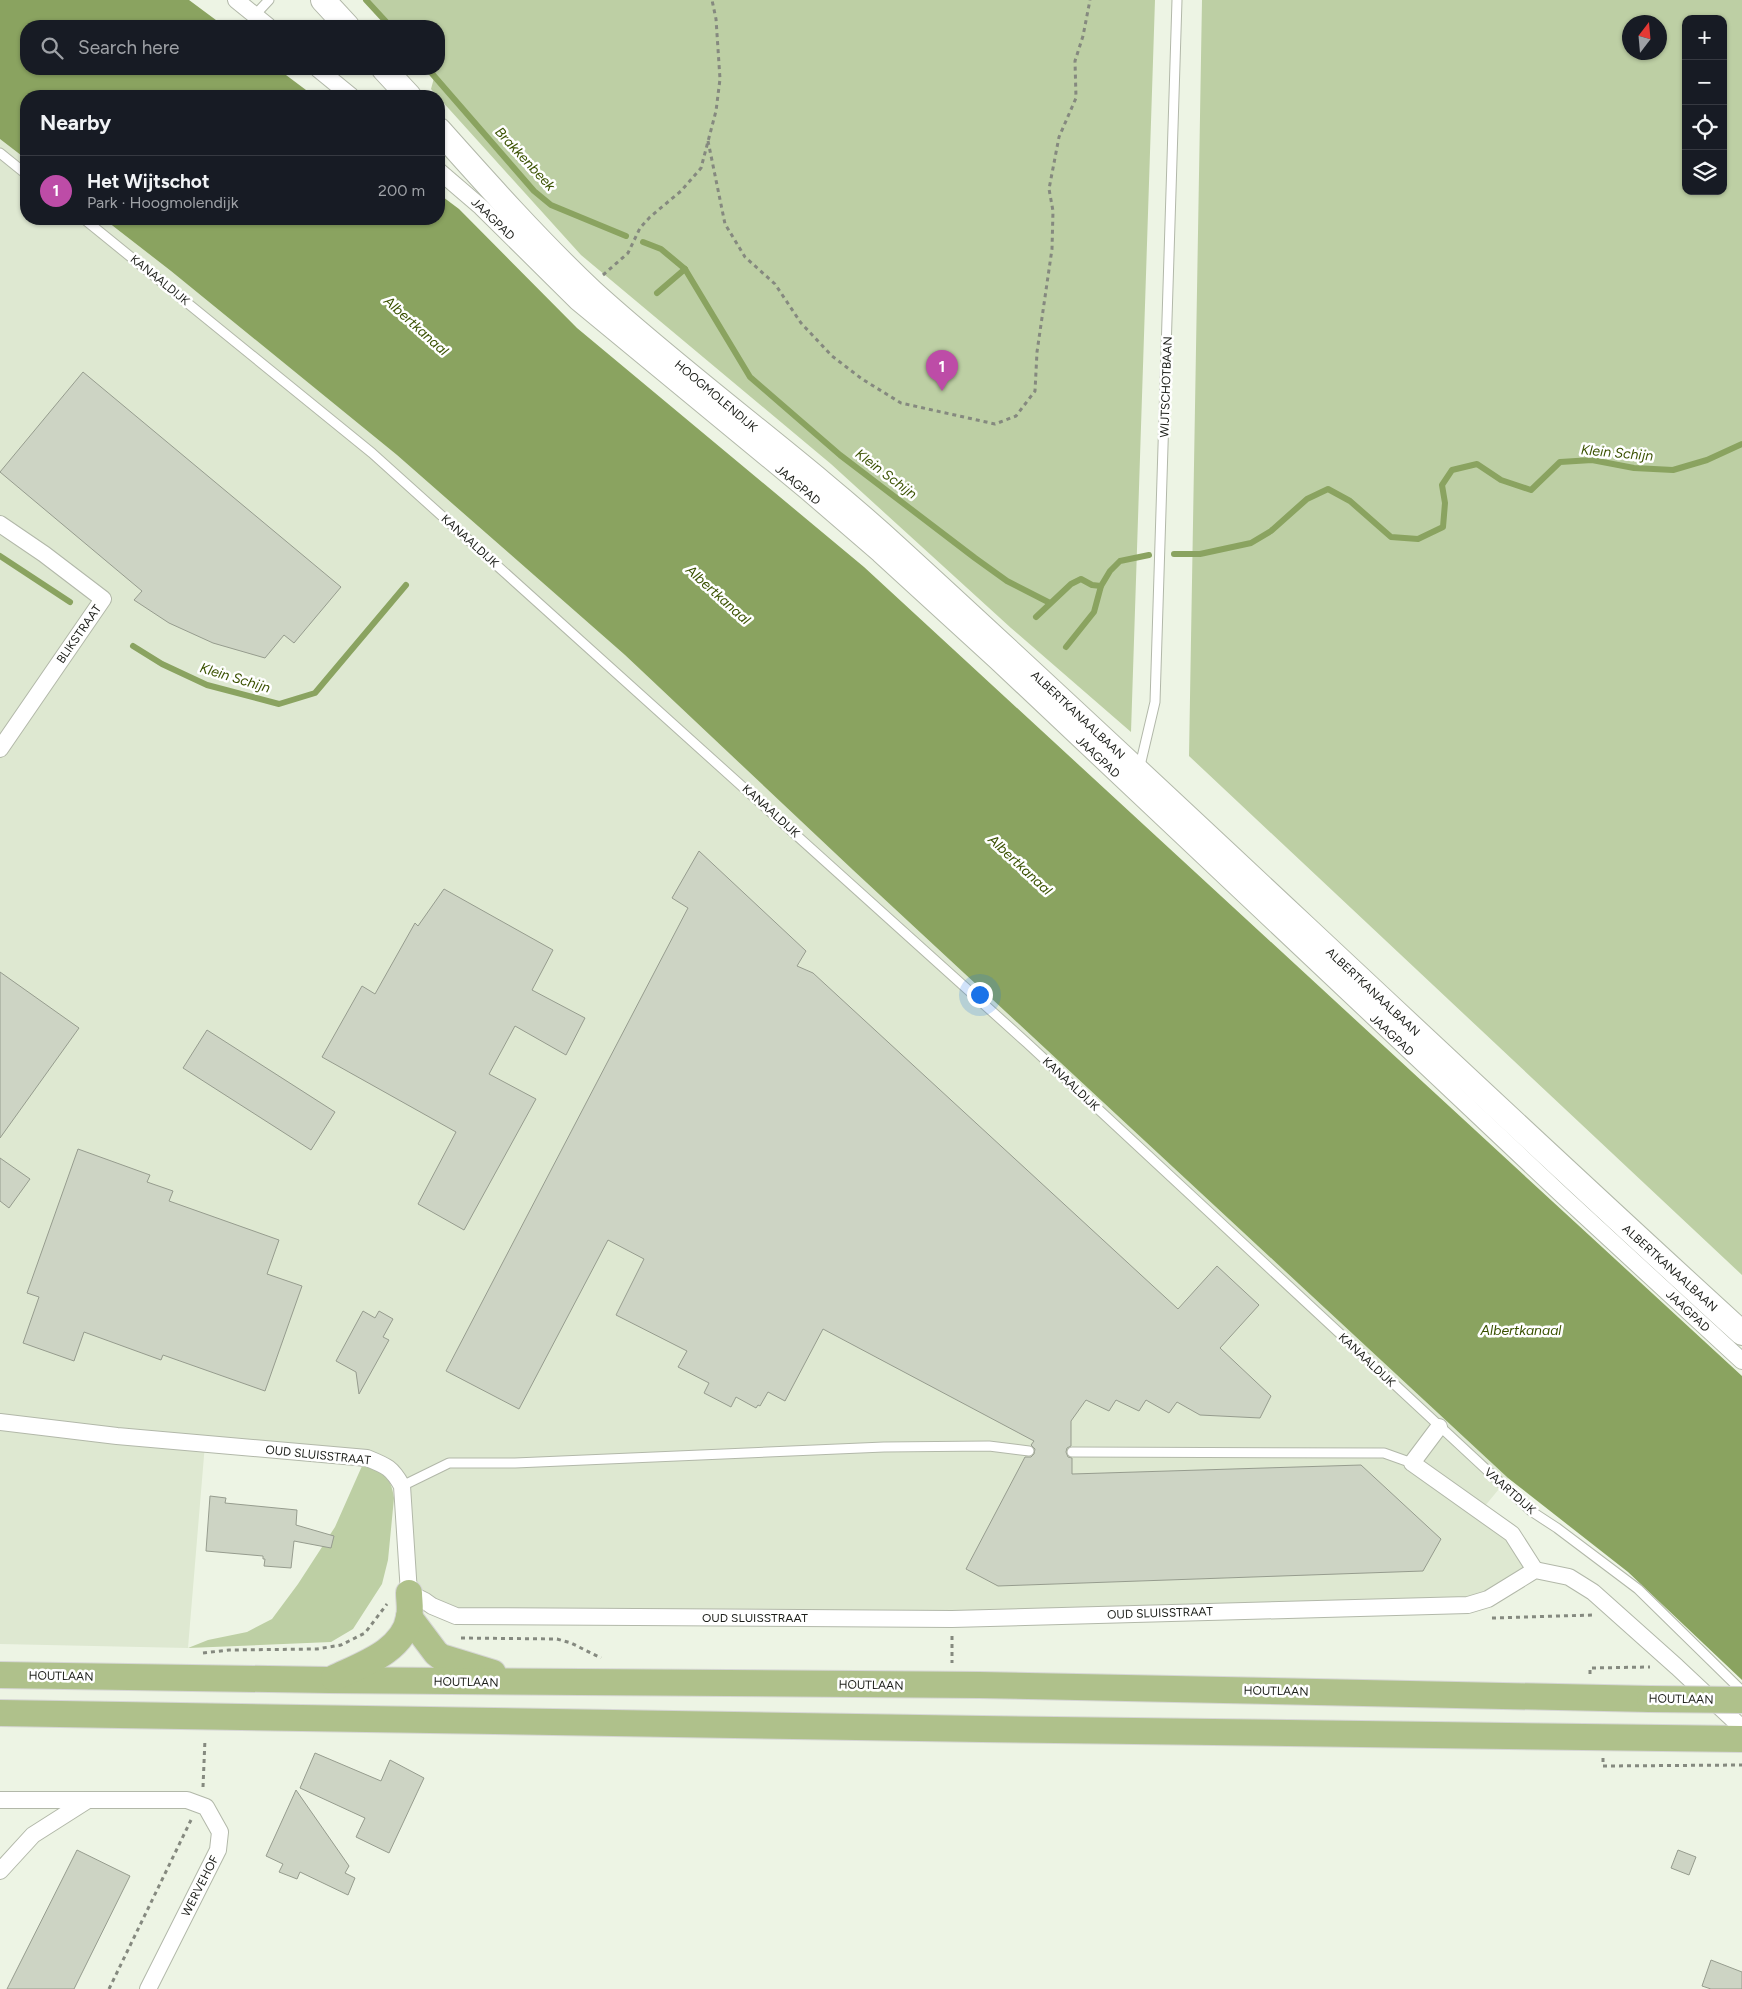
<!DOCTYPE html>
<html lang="en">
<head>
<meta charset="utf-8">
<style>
	:root { --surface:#171b24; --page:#20242c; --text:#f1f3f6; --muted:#9ea1a6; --line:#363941; --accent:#bd4ca7 }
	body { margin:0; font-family:Figtree,sans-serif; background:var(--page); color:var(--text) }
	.controls { position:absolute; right:15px; top:15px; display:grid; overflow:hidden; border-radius:10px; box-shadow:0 1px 4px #0004 }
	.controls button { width:45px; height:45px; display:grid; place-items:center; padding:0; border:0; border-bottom:1px solid var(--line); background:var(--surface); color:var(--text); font:25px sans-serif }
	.compass { position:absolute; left:1622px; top:15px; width:45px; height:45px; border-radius:50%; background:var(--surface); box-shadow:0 1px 4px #0004; rotate:16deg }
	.you { position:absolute; left:979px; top:994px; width:18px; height:18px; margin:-12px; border:4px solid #fff; border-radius:50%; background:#1a73e8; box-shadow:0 0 0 8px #1a73e833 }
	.badge { display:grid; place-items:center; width:32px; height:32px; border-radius:50%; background:var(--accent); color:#fff; font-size:16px; font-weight:700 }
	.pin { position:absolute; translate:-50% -41px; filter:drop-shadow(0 1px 2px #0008) }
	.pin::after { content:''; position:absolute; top:26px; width:18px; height:15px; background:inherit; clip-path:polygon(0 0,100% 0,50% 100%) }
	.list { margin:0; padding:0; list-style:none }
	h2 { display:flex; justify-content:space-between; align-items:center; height:65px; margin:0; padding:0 20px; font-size:21px }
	h2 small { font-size:16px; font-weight:400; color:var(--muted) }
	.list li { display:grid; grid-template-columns:32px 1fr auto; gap:15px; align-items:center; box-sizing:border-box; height:70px; padding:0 20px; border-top:1px solid var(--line) }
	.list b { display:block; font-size:19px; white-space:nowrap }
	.list p { margin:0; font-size:16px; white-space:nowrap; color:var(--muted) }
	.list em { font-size:16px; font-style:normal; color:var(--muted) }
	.icon { flex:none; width:28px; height:28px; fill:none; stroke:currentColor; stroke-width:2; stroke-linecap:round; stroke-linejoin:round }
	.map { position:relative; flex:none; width:1742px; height:1989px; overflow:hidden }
	.search { position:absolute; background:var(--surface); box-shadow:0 1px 4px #0004; left:20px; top:20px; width:425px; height:55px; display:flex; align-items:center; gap:12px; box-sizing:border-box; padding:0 18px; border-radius:20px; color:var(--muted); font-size:19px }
	.panel { position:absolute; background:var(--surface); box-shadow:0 1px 4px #0004; left:20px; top:90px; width:425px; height:135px; border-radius:20px }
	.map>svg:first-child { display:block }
	.built { fill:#dee8d1 }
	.green { fill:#bdcfa4; fill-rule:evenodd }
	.water { fill:#8aa360 }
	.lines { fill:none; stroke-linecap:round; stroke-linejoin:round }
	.stream { stroke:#8aa360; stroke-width:6 }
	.building { fill:#cdd4c4; stroke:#969c8e }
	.lane-casing { stroke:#b2b8a9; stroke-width:11 }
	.street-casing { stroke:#b2b8a9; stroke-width:18 }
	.secondary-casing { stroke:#b2b8a9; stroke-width:26 }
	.primary-casing { stroke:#d6d6d5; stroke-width:28 }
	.path { stroke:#85897f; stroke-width:3; stroke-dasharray:4 4; stroke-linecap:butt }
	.lane { stroke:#fff; stroke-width:9 }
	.street { stroke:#fff; stroke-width:16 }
	.secondary { stroke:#fff; stroke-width:24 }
	.primary { stroke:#afc18b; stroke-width:26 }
	.primary-bridge-casing { stroke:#d6d6d5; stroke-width:28; stroke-linecap:butt }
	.primary-bridge { stroke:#afc18b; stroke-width:26 }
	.labels { text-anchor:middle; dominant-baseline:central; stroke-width:5; stroke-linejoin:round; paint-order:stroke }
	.street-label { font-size:12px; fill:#1b1d18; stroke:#fff }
	.water-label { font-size:14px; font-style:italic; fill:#3a5100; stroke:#fff }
</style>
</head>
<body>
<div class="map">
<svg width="1742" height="1989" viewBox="0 0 1742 1989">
	<rect width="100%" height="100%" fill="#edf4e4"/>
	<path class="built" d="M0 139 26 159V219H104L171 271 397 455 625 655 853 870 1508 1478 1480 1512 1535 1570 1488 1599 1011 1617 456 1616 409 1593 405 1500 381 1464 205 1444 188 1648 0 1644Z"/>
	<g class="green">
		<path d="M368 0H1155L1131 732 1011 628 831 464 581 255 431 89 434 78 426 69H439V26H391Z"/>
		<path d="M1202 0H1742V1275L1189 756ZM1686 19H1723V191H1686ZM1630 22H1660V52H1630Z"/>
		<path d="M362 1466C383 1471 391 1476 394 1498L388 1560 382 1584 353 1629 331 1642 188 1648 208 1640 247 1632 272 1619 298 1584 335 1527Z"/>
	</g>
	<g class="water">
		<path d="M0 0H189L224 26H26V69H278L314 96H26V159L0 139Z"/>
		<path d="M439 194 459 209 577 328 864 567 1742 1376V1680L1628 1572 1508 1478 853 870 625 655 397 455 171 271 104 219H439Z"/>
	</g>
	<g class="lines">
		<g class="stream">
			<path d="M366 0 390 26"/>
			<path d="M428 69 534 191 551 205 626 236"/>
			<path d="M643 242 661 249 685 269"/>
			<path d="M657 293 685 269 750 377 840 455 975 558 1007 581 1050 603"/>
			<path d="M1174 554H1200L1251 543 1271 531 1307 499 1328 489 1350 501 1391 537 1418 539 1443 527 1445 503 1442 485 1452 470 1477 464 1501 480 1531 490 1560 462 1592 460 1634 468 1673 470 1707 460 1742 444"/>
			<path d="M0 556 70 602"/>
			<path d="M1036 617 1071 584 1081 579 1092 585 1101 586"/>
			<path d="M133 646 162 664 207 685 279 704 315 693 406 585"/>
			<path d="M1066 647 1094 612 1101 586 1110 571 1120 561 1149 555"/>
		</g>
	</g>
	<g class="building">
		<path d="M83 372 341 587 294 643 284 635 265 658 213 643 169 623 134 600 142 591 0 472Z"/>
		<path d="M699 851 806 951 797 966 813 973 1178 1309 1217 1266 1259 1305 1220 1348 1271 1396 1260 1418 1200 1415 1177 1402 1169 1413 1146 1400 1139 1411 1116 1400 1109 1411 1086 1400 1071 1421V1446L1067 1448 1066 1452 1068 1457 1072 1458V1474L1361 1465 1441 1539 1423 1571 998 1586 966 1569 1025 1457H1031L1034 1454 1035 1449 1031 1445 1034 1441 823 1329 785 1401 768 1392 760 1406 758 1405 756 1408 736 1397 731 1407 704 1393 709 1383 678 1367 687 1351 616 1315 644 1259 608 1240 519 1409 446 1371 688 908 672 898Z"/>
		<path d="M444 889 553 950 532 990 585 1018 566 1055 515 1026 489 1074 536 1099 464 1230 418 1204 456 1132 322 1057 362 986 375 994 415 923 418 926Z"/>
		<path d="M0 972 79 1028 0 1138Z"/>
		<path d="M207 1030 335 1112 311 1150 183 1068Z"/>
		<path d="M78 1149 150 1175 147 1182 173 1191 169 1201 279 1240 267 1274 302 1286 265 1391 163 1355 161 1360 84 1332 74 1361 23 1343 39 1297 27 1293Z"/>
		<path d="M0 1158 30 1179 9 1208 0 1201Z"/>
		<path d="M363 1311 375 1318 379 1311 393 1319 383 1337 389 1340 359 1394 356 1372 336 1361Z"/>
		<path d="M210 1496 226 1498 225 1503 297 1510 296 1525 334 1536 331 1548 294 1541 291 1568 264 1566 265 1559H263V1556L206 1551Z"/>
		<path d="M315 1753 381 1781 390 1760 424 1778 389 1853 356 1837 365 1818 300 1788Z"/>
		<path d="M296 1790 349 1866 345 1873 355 1878 348 1895 300 1872 297 1879 279 1872 283 1864 266 1856Z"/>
		<path d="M77 1850 130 1876 74 1989H7Z"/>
		<path d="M1678 1850 1696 1857 1689 1875 1671 1868Z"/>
		<path d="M1711 1960 1742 1972V1989H1711L1702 1986Z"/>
	</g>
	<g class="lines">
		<g class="lane-casing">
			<g id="lane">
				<path d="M255 15 269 0"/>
				<path d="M0 153 26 174"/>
				<path d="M84 219 372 453 1027 1043 1531 1511 1557 1528 1638 1589 1742 1691"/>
				<path d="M1139 770 1155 702 1177 0"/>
				<path d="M1072 1452 1384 1453 1412 1463"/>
				<path d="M402 1486 449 1463H515L884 1447 989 1446 1029 1451"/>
			</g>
		</g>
		<g class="street-casing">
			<g id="street">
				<path d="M236 0 268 26"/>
				<path d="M318 69 351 96"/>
				<path d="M439 171 481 207 577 302 806 491 879 554 996 661 1563 1196 1742 1361"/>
				<path d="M0 524 44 554 103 599 0 749"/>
				<path d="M0 1422 117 1436 367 1458C387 1466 392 1468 402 1486L409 1593 425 1601 432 1606 456 1616 952 1619 1468 1605 1488 1599 1535 1570 1569 1577 1593 1592 1677 1667 1742 1728"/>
				<path d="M1439 1427 1412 1463 1512 1534 1535 1570"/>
				<path d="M0 1800H187L206 1807 220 1832 218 1850 148 1989"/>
				<path d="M0 1871 33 1835 88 1800"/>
			</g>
		</g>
		<g class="secondary-casing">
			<g id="secondary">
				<path d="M323 0 347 26"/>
				<path d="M384 69 409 96"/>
				<path d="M439 130C488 185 538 241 592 292 691 382 801 460 899 550 1182 809 1459 1075 1742 1333"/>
			</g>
		</g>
		<g class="primary-casing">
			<g id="primary">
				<path d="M409 1617 436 1653 441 1657 493 1673"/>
				<path d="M0 1675 329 1680 979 1685 1650 1699"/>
				<path d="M334 1678C361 1665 404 1651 409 1617 411 1609 409 1601 409 1593"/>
				<path d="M0 1713 982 1729 1742 1739"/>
			</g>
		</g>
		<g class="path">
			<path d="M708 141 725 224 745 257 775 284 801 323 832 356 862 379 901 403 995 424 1016 416 1035 391 1037 352 1052 249 1053 211 1049 189 1059 137 1076 98 1075 61 1083 36 1090 0"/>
			<path d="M603 275 628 253 640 228 650 217 681 191 701 168 716 111 720 79 716 19 712 0"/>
			<path d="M1492 1618 1593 1615"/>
			<path d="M952 1636V1663"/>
			<path d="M461 1638 557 1639 571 1643 601 1658"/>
			<path d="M203 1653 229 1650 317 1649 341 1645 365 1633 387 1604"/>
			<path d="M1590 1674V1668L1650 1667"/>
			<path d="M1603 1758V1766L1742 1765"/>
			<path d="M203 1787 205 1739"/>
			<path d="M109 1989 191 1820"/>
		</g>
		<use href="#lane" class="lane"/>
		<use href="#street" class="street"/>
		<use href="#secondary" class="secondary"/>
		<use href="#primary" class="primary"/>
		<g class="primary-bridge-casing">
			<path id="primary-bridge" d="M1650 1699 1742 1700"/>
		</g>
		<use href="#primary-bridge" class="primary-bridge"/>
	</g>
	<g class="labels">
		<g class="street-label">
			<text transform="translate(493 219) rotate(44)">JAAGPAD</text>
			<text transform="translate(160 280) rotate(39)">KANAALDIJK</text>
			<text transform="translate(1166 387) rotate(-88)">WIJTSCHOTBAAN</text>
			<text transform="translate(716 396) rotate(40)">HOOGMOLENDIJK</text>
			<text transform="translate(798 485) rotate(40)">JAAGPAD</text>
			<text transform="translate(470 541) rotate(42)">KANAALDIJK</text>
			<text transform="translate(79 634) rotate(-55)">BLIKSTRAAT</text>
			<text transform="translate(1078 715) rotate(43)">ALBERTKANAALBAAN</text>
			<text transform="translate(1098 757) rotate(43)">JAAGPAD</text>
			<text transform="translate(771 811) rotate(42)">KANAALDIJK</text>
			<text transform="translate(1373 992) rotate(43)">ALBERTKANAALBAAN</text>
			<text transform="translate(1392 1035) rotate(43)">JAAGPAD</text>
			<text transform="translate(1071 1084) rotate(43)">KANAALDIJK</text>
			<text transform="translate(1670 1268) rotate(42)">ALBERTKANAALBAAN</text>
			<text transform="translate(1688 1311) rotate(43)">JAAGPAD</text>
			<text transform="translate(1367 1360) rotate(43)">KANAALDIJK</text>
			<text transform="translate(318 1455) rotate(6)">OUD SLUISSTRAAT</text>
			<text transform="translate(1510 1491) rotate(41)">VAARTDIJK</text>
			<text transform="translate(1160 1613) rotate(-2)">OUD SLUISSTRAAT</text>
			<text x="755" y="1618">OUD SLUISSTRAAT</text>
			<text transform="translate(61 1676) rotate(1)">HOUTLAAN</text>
			<text transform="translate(466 1682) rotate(1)">HOUTLAAN</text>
			<text transform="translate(871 1685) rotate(1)">HOUTLAAN</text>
			<text transform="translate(1276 1691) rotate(1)">HOUTLAAN</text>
			<text transform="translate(1681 1699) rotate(1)">HOUTLAAN</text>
			<text transform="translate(200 1886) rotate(-63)">WERVEHOF</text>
		</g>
		<g class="water-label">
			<text transform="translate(525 159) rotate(47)">Brakkenbeek</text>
			<text transform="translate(416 326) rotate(42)">Albertkanaal</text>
			<text transform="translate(1617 453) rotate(5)">Klein Schijn</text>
			<text transform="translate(886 474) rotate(37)">Klein Schijn</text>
			<text transform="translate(718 595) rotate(42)">Albertkanaal</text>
			<text transform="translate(235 678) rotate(17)">Klein Schijn</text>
			<text transform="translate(1020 865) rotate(43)">Albertkanaal</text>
			<text x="1521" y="1330">Albertkanaal</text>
		</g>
	</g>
</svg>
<div class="controls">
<button>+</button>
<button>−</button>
<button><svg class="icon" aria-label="locate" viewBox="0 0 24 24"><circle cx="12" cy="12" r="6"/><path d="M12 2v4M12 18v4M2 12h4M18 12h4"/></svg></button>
<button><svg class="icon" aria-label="layers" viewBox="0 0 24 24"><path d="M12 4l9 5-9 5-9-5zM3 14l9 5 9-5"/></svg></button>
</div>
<svg class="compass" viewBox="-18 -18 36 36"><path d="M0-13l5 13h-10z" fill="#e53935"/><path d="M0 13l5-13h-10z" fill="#9ea1a6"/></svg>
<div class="you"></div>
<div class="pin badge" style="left:942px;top:391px">1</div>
<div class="search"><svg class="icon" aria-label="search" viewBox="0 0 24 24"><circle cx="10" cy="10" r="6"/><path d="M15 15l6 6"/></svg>Search here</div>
<section class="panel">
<h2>Nearby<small></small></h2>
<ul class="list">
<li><span class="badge">1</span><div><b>Het Wijtschot</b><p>Park · Hoogmolendijk</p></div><em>200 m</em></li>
</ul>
</section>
</div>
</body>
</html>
